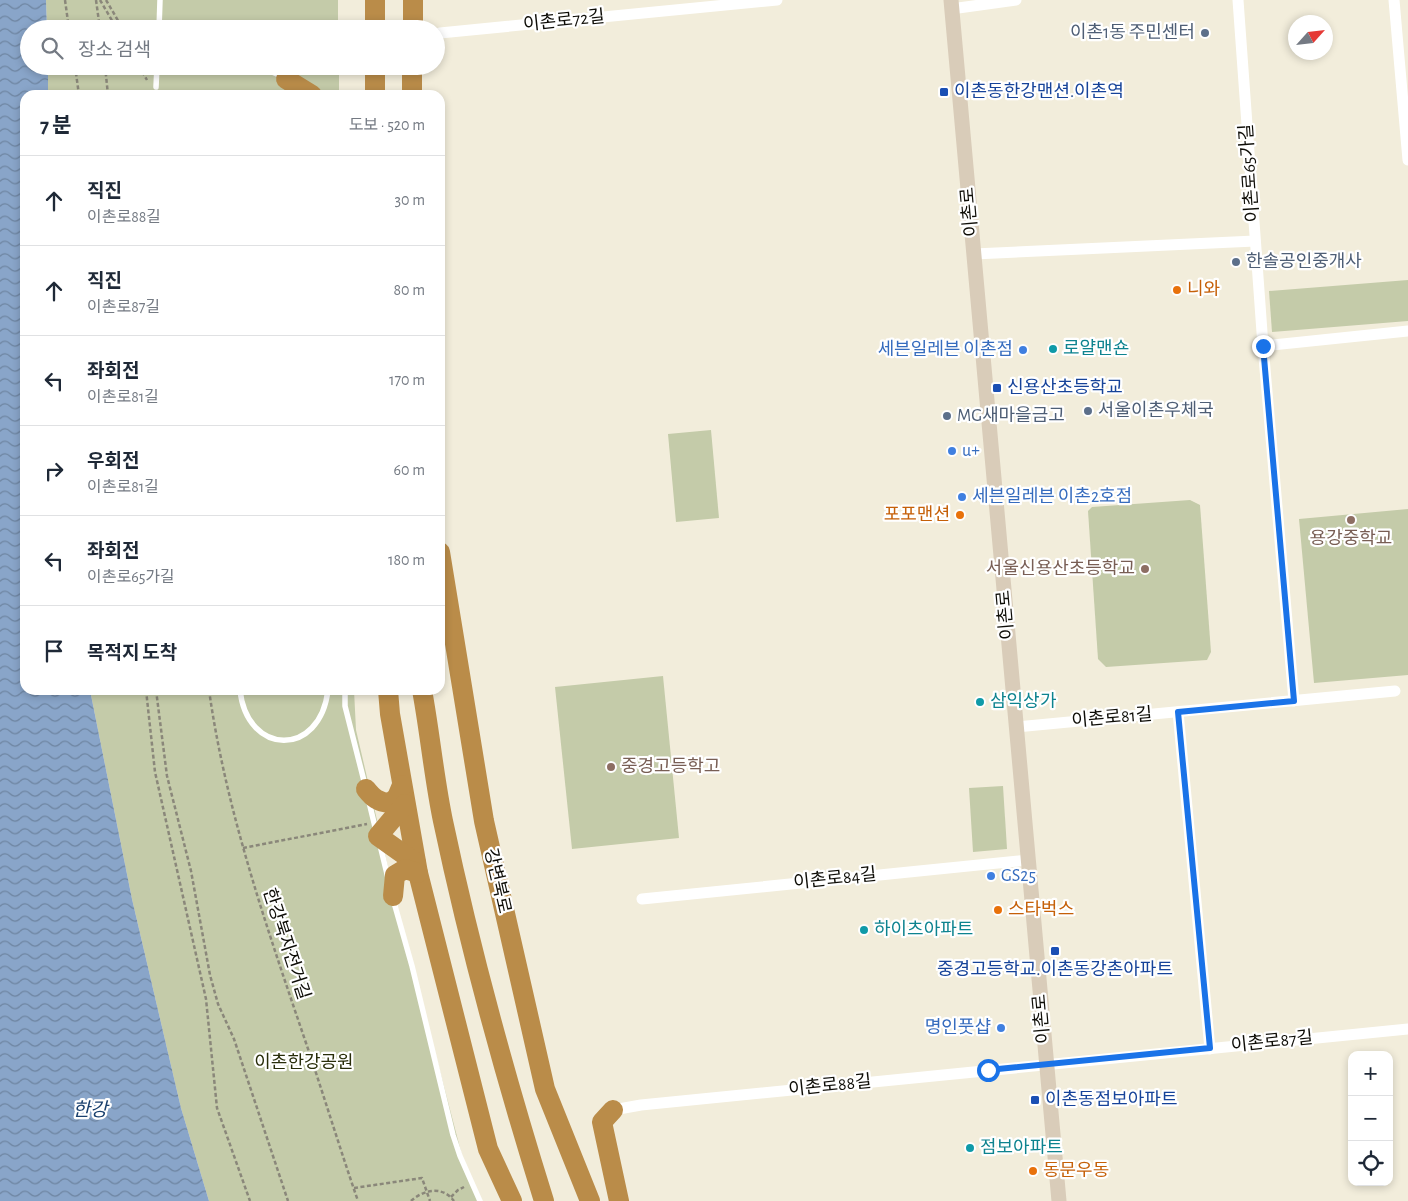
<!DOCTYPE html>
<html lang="ko">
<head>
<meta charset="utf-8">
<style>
	:root { --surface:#fff; --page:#f2f2f3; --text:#1f2937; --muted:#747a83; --line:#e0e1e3 }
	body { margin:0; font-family:"Alegreya Sans","Noto Sans KR",sans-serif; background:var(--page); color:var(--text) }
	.controls { position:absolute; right:15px; bottom:15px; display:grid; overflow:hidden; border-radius:10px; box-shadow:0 2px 8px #0003 }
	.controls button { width:45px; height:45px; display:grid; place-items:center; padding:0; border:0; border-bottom:1px solid var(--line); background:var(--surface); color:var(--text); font:25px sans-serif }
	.compass { position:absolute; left:1288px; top:15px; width:45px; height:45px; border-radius:50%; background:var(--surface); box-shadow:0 2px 8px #0003; rotate:63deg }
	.stop { position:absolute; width:15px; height:15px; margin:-11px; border:4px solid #1a73e8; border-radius:50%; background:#fff }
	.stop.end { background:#1a73e8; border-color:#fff; box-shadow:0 1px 5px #0008 }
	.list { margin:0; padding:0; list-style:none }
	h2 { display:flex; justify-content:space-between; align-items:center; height:65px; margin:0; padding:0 20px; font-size:21px }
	h2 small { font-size:16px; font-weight:400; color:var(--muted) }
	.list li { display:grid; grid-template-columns:32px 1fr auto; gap:15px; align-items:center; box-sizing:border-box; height:90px; padding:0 20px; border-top:1px solid var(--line) }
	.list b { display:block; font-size:19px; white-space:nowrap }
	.list p { margin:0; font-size:16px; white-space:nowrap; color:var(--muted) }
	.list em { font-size:16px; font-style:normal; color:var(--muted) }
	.icon { flex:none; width:28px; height:28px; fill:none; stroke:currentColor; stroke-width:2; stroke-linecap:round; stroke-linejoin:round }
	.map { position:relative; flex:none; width:1408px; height:1201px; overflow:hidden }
	.search { position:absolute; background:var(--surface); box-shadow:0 2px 8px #0003; left:20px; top:20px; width:425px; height:55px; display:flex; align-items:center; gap:12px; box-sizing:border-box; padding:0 18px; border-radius:28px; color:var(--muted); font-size:19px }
	.panel { position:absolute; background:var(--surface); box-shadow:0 2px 8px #0003; left:20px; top:90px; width:425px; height:605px; border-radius:15px }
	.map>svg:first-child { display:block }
	.park { fill:#c4cba9 }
	.water { fill:url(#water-waves) }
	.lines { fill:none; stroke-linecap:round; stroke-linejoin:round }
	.path { stroke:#8a877a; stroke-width:2.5; stroke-dasharray:4 2.5; stroke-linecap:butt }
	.lane { stroke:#fff; stroke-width:5.5 }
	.street { stroke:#fff; stroke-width:11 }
	.secondary { stroke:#d9ccb9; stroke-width:15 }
	.highway { stroke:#ba8c49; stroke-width:20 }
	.route { stroke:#1a73e8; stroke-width:6 }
	.service-dot { fill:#5c6f8a; stroke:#fff; stroke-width:2 }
	.transit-dot { fill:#1a4fb4; stroke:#fff; stroke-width:2 }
	.food-dot { fill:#e8710a; stroke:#fff; stroke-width:2 }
	.culture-dot { fill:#0f9aa8; stroke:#fff; stroke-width:2 }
	.shop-dot { fill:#3f7fe0; stroke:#fff; stroke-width:2 }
	.education-dot { fill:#8d6e63; stroke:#fff; stroke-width:2 }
	.labels { text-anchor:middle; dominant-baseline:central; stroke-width:4.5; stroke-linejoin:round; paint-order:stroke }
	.street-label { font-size:18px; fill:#0e0d07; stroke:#fff }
	.service-label { font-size:18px; fill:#4e5e75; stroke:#fff; text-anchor:start }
	.transit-label { font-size:18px; fill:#164399; stroke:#fff; text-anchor:start }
	.food-label { font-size:18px; fill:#c56008; stroke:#fff; text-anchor:start }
	.culture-label { font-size:18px; fill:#0d838f; stroke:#fff; text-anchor:start }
	.shop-label { font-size:18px; fill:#366cbe; stroke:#fff; text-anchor:start }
	.education-label { font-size:18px; fill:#785e54; stroke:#fff }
	.park-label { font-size:18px; fill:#282d09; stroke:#fff }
	.water-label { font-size:19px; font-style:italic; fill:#183f6d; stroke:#fff }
</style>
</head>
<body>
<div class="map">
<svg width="1408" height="1201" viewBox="0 0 1408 1201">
	<defs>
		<pattern id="water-waves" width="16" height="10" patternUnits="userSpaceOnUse" patternTransform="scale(1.25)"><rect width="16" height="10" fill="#89a5c9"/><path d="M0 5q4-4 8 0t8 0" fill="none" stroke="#6e85a1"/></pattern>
	</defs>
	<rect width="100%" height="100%" fill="#f2eddb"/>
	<g class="park">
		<path d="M46 0H338V29H47Z"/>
		<rect x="48" y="66" width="291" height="29"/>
		<path d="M1408 280V321L1272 332 1269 291Z"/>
		<path d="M711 430 719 518 676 522 668 434Z"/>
		<path d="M1190 500 1200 505 1211 652 1207 660 1106 667 1098 659 1088 511 1092 507Z"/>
		<path d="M1408 509V675L1314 683 1299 519Z"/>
		<path d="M663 676 679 838 572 849 555 687Z"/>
		<path d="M90 690H354L356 730 398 910 465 1167 482 1201H209L181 1108 132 899Z"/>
		<path d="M1003 786 1007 849 973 852 969 788Z"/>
	</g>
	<path class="water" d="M0 0H46L47 29H29V66H48V95H25V690H90L132 899 181 1108 209 1201H0Z"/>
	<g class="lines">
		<g class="path">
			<path d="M65 0 69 29"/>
			<path d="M96 0 100 29"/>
			<path d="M100 0 117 29"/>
			<path d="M106 0 123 29"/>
			<path d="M75 66 79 95"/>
			<path d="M105 66 108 95"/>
			<path d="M139 66 147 80"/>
			<path d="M146 690 155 772 206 999 217 1108 250 1201"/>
			<path d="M156 690 167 776 191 871 210 975 218 1004 234 1039 288 1201"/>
			<path d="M209 690C226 811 267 928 306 1043 324 1096 340 1149 358 1201"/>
			<path d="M243 848 367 824"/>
			<path d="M354 1188 422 1178 430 1201"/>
			<path d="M451 1197 458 1190 464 1187"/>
			<path d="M411 1201C423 1190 442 1185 454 1201"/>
		</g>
		<g class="lane">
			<path d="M159 29 160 0"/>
			<path d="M267 66 272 72 284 77"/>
			<path d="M156 87 157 66"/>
			<path d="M240 690C247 756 320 758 328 690"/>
			<path d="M345 690V706L365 785"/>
			<path d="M369 802 376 831"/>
			<path d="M380 845 388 878"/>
			<path d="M393 899 412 966 453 1135 460 1156 480 1201"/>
		</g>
		<g class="street">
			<path d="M1238 0 1263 346 1294 701"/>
			<path d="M1394 0 1408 160"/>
			<path d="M951 9 1016 0"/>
			<path d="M440 33 777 0"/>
			<path d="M974 254 1255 241"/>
			<path d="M1263 346 1408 331"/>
			<path d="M1178 712 1210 1049"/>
			<path d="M1016 727 1395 691"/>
			<path d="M642 899 1028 860"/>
			<path d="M613 1110 641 1105 1408 1029"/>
		</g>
		<path class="secondary" d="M951 0 1059 1201"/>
		<g class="highway">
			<path d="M375 0V29"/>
			<path d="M413 29V0"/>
			<path d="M375 66V95"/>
			<path d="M286 79 312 95"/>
			<path d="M412 95V66"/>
			<path d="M440 552 484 821 545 1089 590 1201"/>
			<path d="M388 690 390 714 418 873 488 1149 512 1201"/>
			<path d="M422 690C430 733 434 778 443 821 470 949 505 1076 544 1201"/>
			<path d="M366 789C373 798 378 802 390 803L397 797 402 785"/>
			<path d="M405 804 378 836 416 863"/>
			<path d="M393 896 395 875 405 869 418 873"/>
			<path d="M613 1110 602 1122 619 1201"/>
		</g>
	</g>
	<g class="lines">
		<path class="route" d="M988 1070 1210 1048 1178 712 1294 701 1263 346"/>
	</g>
	<g class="service-dot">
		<circle cx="1205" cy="33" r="5"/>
		<circle cx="1236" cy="262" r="5"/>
		<circle cx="1088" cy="411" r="5"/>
		<circle cx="947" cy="416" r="5"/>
	</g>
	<g class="transit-dot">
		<rect x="939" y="87" width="10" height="10" rx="2.5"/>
		<rect x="992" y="383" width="10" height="10" rx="2.5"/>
		<rect x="1050" y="946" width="10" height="10" rx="2.5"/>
		<rect x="1030" y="1095" width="10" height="10" rx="2.5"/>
	</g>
	<g class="food-dot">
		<circle cx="1177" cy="290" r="5"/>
		<circle cx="960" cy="515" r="5"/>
		<circle cx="998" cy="910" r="5"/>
		<circle cx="1033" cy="1171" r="5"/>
	</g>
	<g class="culture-dot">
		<circle cx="1053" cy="349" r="5"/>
		<circle cx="980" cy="702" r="5"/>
		<circle cx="864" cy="930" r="5"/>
		<circle cx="970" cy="1148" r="5"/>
	</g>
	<g class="shop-dot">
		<circle cx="1023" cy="350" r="5"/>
		<circle cx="952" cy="451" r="5"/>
		<circle cx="962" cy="497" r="5"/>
		<circle cx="991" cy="876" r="5"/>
		<circle cx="1001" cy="1028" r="5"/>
	</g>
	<g class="education-dot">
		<circle cx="1351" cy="520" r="5"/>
		<circle cx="1145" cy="569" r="5"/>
		<circle cx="611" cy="767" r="5"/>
	</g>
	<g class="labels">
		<g class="street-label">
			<text transform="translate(564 21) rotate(-6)">이촌로72길</text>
			<text transform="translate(1250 173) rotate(-94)">이촌로65가길</text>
			<text transform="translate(970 212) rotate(-95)">이촌로</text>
			<text transform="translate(1006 615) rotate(-95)">이촌로</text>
			<text transform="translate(1112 718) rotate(-5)">이촌로81길</text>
			<text transform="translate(835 879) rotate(-6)">이촌로84길</text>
			<text transform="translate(497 881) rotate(77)">강변북로</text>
			<text transform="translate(286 944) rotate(72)">한강북자전거길</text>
			<text transform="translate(1042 1019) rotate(-95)">이촌로</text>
			<text transform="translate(1272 1042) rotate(-6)">이촌로87길</text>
			<text transform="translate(830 1086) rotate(-6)">이촌로88길</text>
		</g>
		<g class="service-label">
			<text x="1195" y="33" text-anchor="end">이촌1동 주민센터</text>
			<text x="1246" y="262">한솔공인중개사</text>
			<text x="1098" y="411">서울이촌우체국</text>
			<text x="957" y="416">MG새마을금고</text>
		</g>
		<g class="transit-label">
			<text x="954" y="92">이촌동한강맨션.이촌역</text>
			<text x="1007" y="388">신용산초등학교</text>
			<text x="1055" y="970" text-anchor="middle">중경고등학교.이촌동강촌아파트</text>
			<text x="1045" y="1100">이촌동점보아파트</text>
		</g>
		<g class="food-label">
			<text x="1187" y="290">니와</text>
			<text x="950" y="515" text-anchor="end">포포맨션</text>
			<text x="1008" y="910">스타벅스</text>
			<text x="1043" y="1171">동문우동</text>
		</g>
		<g class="culture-label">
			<text x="1063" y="349">로얄맨숀</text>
			<text x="990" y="702">삼익상가</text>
			<text x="874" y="930">하이츠아파트</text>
			<text x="980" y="1148">점보아파트</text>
		</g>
		<g class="shop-label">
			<text x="1013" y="350" text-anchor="end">세븐일레븐 이촌점</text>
			<text x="962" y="451">u+</text>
			<text x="972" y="497">세븐일레븐 이촌2호점</text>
			<text x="1001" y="876">GS25</text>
			<text x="991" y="1028" text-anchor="end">명인풋샵</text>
		</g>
		<g class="education-label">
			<text x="1351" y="539">용강중학교</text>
			<text x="1135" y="569" text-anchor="end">서울신용산초등학교</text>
			<text x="621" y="767" text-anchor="start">중경고등학고</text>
		</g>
		<g class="park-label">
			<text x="304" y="1063">이촌한강공원</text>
		</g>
		<g class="water-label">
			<text x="90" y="1110">한강</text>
		</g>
	</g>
</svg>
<div class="controls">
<button>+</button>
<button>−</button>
<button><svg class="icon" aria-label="locate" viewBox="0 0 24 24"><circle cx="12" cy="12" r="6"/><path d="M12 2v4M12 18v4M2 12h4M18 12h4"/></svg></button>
</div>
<svg class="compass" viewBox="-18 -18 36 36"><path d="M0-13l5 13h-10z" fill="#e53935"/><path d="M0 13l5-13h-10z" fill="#747a83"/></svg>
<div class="stop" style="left:988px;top:1070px"></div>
<div class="stop end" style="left:1263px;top:346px"></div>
<div class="search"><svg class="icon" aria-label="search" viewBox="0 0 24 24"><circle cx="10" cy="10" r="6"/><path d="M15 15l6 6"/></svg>장소 검색</div>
<section class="panel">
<h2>7 분<small>도보 · 520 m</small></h2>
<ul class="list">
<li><svg class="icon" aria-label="ahead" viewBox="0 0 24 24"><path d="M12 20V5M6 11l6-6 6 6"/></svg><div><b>직진</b><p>이촌로88길</p></div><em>30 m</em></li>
<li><svg class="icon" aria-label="ahead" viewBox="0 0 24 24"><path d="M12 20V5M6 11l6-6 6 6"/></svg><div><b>직진</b><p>이촌로87길</p></div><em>80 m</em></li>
<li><svg class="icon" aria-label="left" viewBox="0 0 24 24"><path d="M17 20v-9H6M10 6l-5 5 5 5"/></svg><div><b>좌회전</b><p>이촌로81길</p></div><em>170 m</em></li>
<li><svg class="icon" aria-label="right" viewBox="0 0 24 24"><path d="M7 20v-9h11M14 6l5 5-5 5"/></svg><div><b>우회전</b><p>이촌로81길</p></div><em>60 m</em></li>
<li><svg class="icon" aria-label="left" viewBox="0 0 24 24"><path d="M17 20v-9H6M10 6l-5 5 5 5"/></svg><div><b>좌회전</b><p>이촌로65가길</p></div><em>180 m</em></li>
<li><svg class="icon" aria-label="arrive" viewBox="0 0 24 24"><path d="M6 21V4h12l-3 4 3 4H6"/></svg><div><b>목적지 도착</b></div></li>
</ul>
</section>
</div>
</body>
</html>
